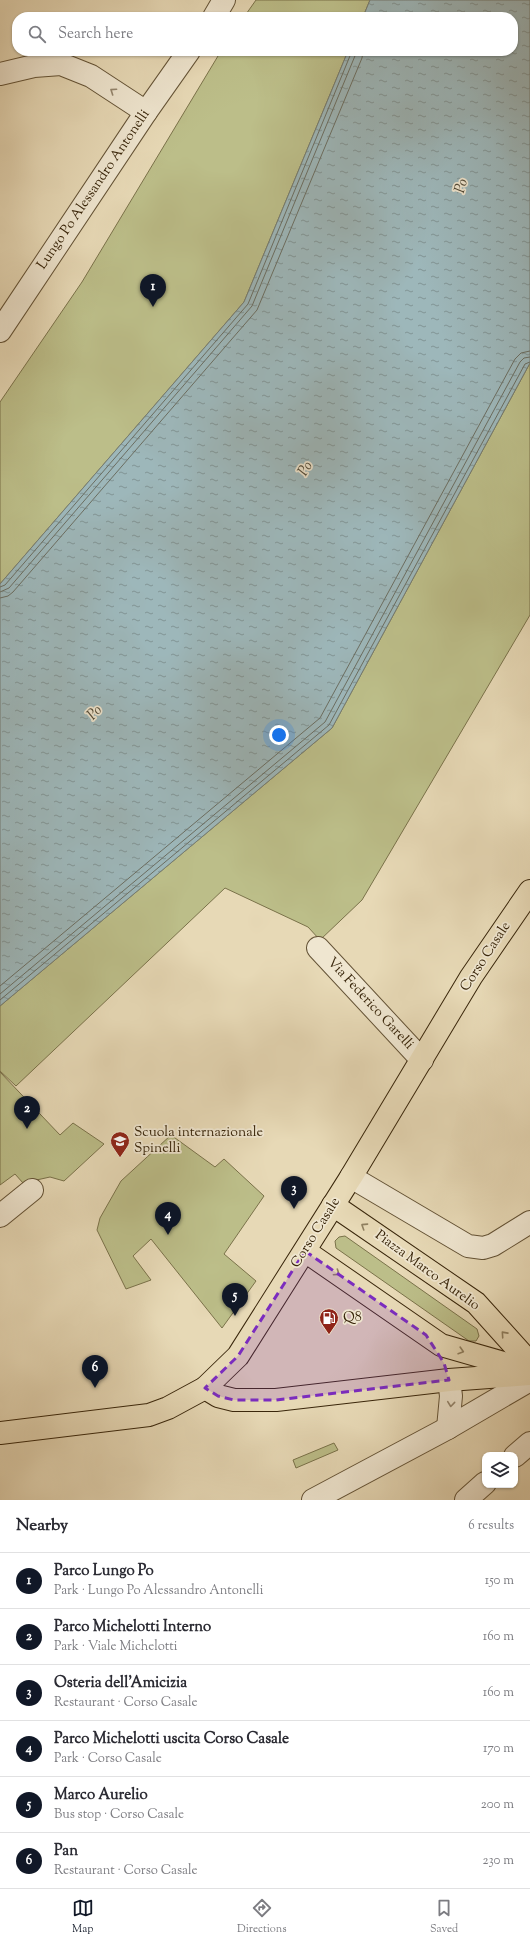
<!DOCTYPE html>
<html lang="en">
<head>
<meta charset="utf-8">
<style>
	:root { --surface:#fff; --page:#f7f7f7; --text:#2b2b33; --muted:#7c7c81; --line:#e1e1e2; --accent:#111827 }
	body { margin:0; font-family:"Sorts Mill Goudy",serif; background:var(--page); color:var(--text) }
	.controls { position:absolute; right:12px; bottom:12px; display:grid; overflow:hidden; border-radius:8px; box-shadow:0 1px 3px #0004 }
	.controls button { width:36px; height:36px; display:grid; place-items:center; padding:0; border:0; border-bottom:1px solid var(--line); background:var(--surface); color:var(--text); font:20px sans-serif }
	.you { position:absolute; left:279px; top:735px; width:14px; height:14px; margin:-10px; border:3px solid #fff; border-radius:50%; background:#1a73e8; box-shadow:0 0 0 6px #1a73e833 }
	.badge { display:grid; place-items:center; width:26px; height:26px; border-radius:50%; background:var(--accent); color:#fff; font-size:13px; font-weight:700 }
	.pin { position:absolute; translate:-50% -33px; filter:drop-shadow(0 1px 2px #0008) }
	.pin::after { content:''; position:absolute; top:21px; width:14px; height:12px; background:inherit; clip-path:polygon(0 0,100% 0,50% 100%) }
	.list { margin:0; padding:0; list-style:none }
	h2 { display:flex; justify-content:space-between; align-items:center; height:52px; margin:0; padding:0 16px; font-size:17px }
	h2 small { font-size:13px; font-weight:400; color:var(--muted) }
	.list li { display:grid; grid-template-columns:26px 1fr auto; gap:12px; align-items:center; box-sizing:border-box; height:56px; padding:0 16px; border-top:1px solid var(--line) }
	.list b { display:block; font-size:15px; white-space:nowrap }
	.list p { margin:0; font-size:13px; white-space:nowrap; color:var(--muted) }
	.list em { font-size:13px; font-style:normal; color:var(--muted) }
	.icon { flex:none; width:22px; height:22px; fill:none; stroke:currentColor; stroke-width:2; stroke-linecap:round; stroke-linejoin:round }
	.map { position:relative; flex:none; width:530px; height:1500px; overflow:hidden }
	.search { position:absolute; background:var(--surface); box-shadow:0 1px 3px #0004; left:12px; right:12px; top:12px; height:44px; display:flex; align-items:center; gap:10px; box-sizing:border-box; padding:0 14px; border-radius:16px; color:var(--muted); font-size:15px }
	.sheet { height:388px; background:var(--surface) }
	nav { display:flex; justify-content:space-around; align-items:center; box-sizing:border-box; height:56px; border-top:1px solid var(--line); background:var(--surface); font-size:11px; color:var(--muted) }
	nav a { display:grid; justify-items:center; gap:2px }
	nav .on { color:var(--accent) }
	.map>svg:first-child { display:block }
	.green { fill:#bcbe89; stroke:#7a724a }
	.water { fill:url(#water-ripples); stroke:#757d74 }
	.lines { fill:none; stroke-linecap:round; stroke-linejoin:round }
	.shore { stroke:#6b6e62; stroke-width:1 }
	.minor-casing { stroke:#645336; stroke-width:24 }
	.major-casing { stroke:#39260b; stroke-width:24 }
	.minor { stroke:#efe6d0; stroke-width:22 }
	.major { stroke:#e7d9b6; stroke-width:22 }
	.oneway { stroke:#94866e }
	.oneway2 { stroke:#908060 }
	.marked { fill:#7b2cbf; fill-opacity:0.2; stroke:#7b2cbf; stroke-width:3; stroke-dasharray:8 5; stroke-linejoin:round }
	.labels { text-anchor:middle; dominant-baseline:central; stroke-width:3.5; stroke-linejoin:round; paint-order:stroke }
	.street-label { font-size:14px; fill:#39260b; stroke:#efe6d0 }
	.poi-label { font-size:14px; fill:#39260b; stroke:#efe6d0; text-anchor:start }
	.water-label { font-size:15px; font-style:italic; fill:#524a37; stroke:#efe6d0 }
</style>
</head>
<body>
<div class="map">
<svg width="530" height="1500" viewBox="0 0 530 1500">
	<defs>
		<pattern id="water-ripples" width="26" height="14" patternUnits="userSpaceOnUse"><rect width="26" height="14" fill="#9db7ba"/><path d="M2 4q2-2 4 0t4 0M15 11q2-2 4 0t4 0" fill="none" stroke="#819595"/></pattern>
	</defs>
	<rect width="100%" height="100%" fill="#e7d9b6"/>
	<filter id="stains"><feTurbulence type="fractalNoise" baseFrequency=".005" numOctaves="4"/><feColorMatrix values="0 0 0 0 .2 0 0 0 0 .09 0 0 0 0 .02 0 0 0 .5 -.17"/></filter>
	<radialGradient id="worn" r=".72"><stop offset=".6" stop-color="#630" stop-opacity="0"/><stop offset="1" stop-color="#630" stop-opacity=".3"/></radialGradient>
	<g class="green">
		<path d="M256 0H370L363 17H244Z"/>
		<path d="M221 51H348L244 302 0 584V402L82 282Z"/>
		<path d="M530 363V615L362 900 320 940 308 927 225 888 16 1086 0 1071V1006L332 728Z"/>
		<path d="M0 1072 60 1135 73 1123 104 1144 64 1181 50 1177 23 1183 15 1174 0 1185Z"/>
		<path d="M171 1135 215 1167 224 1159 264 1196 224 1254 256 1281 222 1328 151 1239 133 1256 151 1280 126 1289 97 1230 100 1218 121 1181Z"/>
		<path d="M345 1236 477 1329 479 1336 476 1341H469L336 1248 335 1241 339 1237Z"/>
		<path d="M334 1443 338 1450 296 1468 293 1460Z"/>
	</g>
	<path class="water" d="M370 0H530V363L332 728 0 1006V584L244 302 348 51H513V17H363Z"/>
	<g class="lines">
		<g class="shore">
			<path d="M0 587 5 585 248 304 352 51"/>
			<path d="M0 592 9 588 252 306 357 51"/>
			<path d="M0 598 8 596 13 592 257 310 362 58 363 51"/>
			<path d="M0 986 320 718 515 359 521 353 530 351"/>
			<path d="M0 994 325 722 520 362 524 358 530 357"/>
			<path d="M0 1000 329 725 525 364 530 362"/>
		</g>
		<g class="minor-casing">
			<g id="minor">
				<path d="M214 17 224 0"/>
				<path d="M0 74 34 66 61 64 91 76 146 112"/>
				<path d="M0 331 146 112 189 51"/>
				<path d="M318 948 422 1060"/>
				<path d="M351 1177 468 1246 483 1248 493 1245 530 1222"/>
				<path d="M0 1216 32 1190"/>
				<path d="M448 1428 451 1396 449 1380"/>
				<path d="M515 1456 530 1443"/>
				<path d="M313 1500 448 1428 530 1380"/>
				<path d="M466 1500 485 1483"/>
			</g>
		</g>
		<g class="major-casing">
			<g id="major">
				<path d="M333 1205 476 1303 530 1363"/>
				<path d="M305 1251 441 1345 521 1368"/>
				<path d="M205 1388 218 1396 234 1400H276L449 1380 530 1374"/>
				<path d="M0 1433 149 1415 168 1408 205 1388 238 1356 351 1177 471 977 530 891"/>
			</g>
		</g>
		<use href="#minor" class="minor"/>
		<use href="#major" class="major"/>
	</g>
	<defs><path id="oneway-chevron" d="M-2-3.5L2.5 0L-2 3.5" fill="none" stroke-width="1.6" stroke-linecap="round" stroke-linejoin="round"/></defs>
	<g class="oneway">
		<use href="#oneway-chevron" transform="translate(113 91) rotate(-146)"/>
		<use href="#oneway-chevron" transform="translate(451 1404) rotate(96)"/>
	</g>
	<g class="oneway2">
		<use href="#oneway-chevron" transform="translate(364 1226) rotate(-147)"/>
		<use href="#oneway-chevron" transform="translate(337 1273) rotate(34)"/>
		<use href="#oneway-chevron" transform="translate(504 1334) rotate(-132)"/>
		<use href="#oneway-chevron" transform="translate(461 1351) rotate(17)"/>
	</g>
	<path class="marked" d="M305 1251 426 1335 444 1363 449 1380 276 1400H234L218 1396 205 1388 238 1356Z"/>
	<defs>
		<g id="school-pin" transform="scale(1)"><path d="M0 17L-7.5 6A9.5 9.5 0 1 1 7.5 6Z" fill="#8f2418" stroke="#efe6d0"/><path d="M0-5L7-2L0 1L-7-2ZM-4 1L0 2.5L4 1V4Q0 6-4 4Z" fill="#fff"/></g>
		<g id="fuel-pin" transform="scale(1)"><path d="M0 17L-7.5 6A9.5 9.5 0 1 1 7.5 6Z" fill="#8f2418" stroke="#efe6d0"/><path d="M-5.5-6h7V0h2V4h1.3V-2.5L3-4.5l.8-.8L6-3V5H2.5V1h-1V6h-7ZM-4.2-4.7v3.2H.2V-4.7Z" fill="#fff"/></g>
	</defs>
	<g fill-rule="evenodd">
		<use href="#school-pin" x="120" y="1141"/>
		<use href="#fuel-pin" x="329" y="1318"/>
	</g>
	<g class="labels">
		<g class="street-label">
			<text transform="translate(94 190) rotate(-56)">Lungo Po Alessandro Antonelli</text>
			<text transform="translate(486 957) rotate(-57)">Corso Casale</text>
			<text transform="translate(370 1004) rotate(47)">Via Federico Garelli</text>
			<text transform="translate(316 1233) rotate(-58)">Corso Casale</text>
			<text transform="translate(427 1271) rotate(36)">Piazza Marco Aurelio</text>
		</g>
		<g class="poi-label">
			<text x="134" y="1133">Scuola internazionale<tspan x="134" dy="16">Spinelli</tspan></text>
			<text x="343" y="1318">Q8</text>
		</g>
		<g class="water-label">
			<text transform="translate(462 186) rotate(-75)">Po</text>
			<text transform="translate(306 469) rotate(-60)">Po</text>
			<text transform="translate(95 713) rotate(-46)">Po</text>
		</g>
	</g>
	<rect width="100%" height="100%" filter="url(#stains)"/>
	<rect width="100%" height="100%" fill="url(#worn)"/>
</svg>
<div class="controls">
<button><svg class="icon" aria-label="layers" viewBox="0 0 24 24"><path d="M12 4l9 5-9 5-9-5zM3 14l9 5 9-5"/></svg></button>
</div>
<div class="you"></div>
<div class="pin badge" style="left:153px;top:307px">1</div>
<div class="pin badge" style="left:27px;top:1129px">2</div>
<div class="pin badge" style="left:294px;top:1209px">3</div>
<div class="pin badge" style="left:168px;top:1235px">4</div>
<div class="pin badge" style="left:235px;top:1316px">5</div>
<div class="pin badge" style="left:95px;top:1388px">6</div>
<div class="search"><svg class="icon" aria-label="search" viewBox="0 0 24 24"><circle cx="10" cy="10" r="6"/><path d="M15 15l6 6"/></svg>Search here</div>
</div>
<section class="sheet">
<h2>Nearby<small>6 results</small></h2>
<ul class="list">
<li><span class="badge">1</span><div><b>Parco Lungo Po</b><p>Park · Lungo Po Alessandro Antonelli</p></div><em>150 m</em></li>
<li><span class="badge">2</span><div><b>Parco Michelotti Interno</b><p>Park · Viale Michelotti</p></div><em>160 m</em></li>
<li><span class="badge">3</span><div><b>Osteria dell'Amicizia</b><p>Restaurant · Corso Casale</p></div><em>160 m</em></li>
<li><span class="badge">4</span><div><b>Parco Michelotti uscita Corso Casale</b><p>Park · Corso Casale</p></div><em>170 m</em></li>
<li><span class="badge">5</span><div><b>Marco Aurelio</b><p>Bus stop · Corso Casale</p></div><em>200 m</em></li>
<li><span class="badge">6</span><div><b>Pan</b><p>Restaurant · Corso Casale</p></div><em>230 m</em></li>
</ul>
</section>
<nav>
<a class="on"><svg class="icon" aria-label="map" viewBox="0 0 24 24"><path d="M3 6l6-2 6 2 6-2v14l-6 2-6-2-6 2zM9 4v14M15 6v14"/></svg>Map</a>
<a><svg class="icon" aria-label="directions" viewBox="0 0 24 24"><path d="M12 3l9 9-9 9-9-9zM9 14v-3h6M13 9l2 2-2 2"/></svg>Directions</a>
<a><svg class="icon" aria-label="saved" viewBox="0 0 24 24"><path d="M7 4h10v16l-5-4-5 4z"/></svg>Saved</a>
</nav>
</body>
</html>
